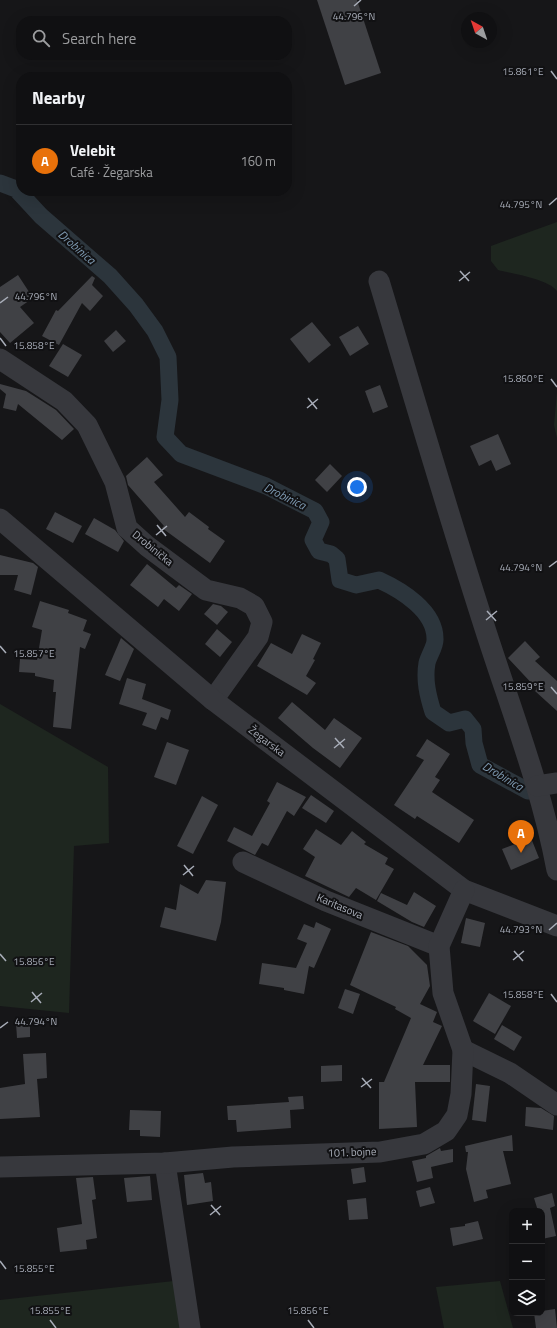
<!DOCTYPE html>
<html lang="en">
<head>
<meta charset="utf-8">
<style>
	:root { --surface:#101012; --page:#19191b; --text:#f1f3f6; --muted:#9c9d9f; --line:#303032; --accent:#ea580c }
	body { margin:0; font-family:"Titillium Web",sans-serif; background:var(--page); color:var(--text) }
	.controls { position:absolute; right:12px; bottom:12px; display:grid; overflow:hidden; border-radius:8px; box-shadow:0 4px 16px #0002 }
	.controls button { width:36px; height:36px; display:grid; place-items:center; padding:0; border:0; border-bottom:1px solid var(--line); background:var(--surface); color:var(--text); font:20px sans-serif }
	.compass { position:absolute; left:461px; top:12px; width:36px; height:36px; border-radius:50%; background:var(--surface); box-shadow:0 4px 16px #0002; rotate:320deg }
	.you { position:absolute; left:357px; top:487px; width:14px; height:14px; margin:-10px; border:3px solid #fff; border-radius:50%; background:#1a73e8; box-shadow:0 0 0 6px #1a73e833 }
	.badge { display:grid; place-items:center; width:26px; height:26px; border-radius:50%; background:var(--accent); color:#fff; font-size:13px; font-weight:700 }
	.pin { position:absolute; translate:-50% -33px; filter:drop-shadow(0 1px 2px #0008) }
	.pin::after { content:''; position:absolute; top:21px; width:14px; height:12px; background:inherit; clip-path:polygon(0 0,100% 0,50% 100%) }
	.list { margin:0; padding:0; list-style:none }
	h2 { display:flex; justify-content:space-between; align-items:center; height:52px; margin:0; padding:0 16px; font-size:17px }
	h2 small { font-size:13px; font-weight:400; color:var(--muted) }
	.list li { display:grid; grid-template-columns:26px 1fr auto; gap:12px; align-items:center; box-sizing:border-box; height:72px; padding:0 16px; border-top:1px solid var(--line) }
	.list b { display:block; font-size:15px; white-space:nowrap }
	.list p { margin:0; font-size:13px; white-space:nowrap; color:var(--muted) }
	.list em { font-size:13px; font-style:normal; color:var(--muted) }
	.icon { flex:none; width:22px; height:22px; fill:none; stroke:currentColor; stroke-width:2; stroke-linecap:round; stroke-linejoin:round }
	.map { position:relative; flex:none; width:557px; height:1328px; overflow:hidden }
	.search { position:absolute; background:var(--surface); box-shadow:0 4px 16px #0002; left:16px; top:16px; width:276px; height:44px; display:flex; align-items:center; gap:10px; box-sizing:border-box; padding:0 14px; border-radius:16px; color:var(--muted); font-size:15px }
	.panel { position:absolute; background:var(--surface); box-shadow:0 4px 16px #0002; left:16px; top:72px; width:276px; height:124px; border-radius:16px }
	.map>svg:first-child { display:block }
	.green { fill:#1e261f }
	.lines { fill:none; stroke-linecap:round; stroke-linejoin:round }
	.canal { stroke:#2c353c; stroke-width:17 }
	.building { fill:#404145 }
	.minor { stroke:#37383d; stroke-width:21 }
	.ticks { fill:none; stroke:#a8adb8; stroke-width:1.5 }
	.labels { text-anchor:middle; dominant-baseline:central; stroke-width:4; stroke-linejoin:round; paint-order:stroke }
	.street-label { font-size:11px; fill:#a8adb8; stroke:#111113 }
	.water-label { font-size:12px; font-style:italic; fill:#7f9bb3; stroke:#111113 }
	.ticks-label { font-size:10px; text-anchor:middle; fill:#a8adb8; stroke:#111113; stroke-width:4; stroke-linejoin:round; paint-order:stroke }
</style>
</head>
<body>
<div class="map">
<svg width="557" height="1328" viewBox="0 0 557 1328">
	<rect width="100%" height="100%" fill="#161618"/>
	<g class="green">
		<path d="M557 222V291C548 279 513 274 498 270L491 261V246Z"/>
		<path d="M557 392V438L554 425Z"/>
		<path d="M0 704 108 767 109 843 74 846 69 1013 0 1006Z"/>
		<path d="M183 1280 190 1328H0V1300Z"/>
		<path d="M500 1281 513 1328H444L436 1287Z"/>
	</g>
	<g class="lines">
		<path class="canal" d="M0 183 16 189 41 216 110 276 136 305 155 331 168 357 170 400 165 437 181 454 266 486 315 511 321 522 313 540 319 551 331 554 337 559 340 580 356 585 379 580C401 590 436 611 435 640 435 647 429 655 427 663 424 680 428 696 433 712L449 723 465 719 473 729 474 743 480 765 528 791"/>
	</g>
	<g class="building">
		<path d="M317 0H357L381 73 345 85Z"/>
		<path d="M18 275 33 298 20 307 34 323 10 343 0 332V287Z"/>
		<path d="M92 276 95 278 92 285 103 296 90 311 82 303 59 345 42 336 56 310 58 311Z"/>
		<path d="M312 322 331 345 309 363 290 339Z"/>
		<path d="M358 326 369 344 350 356 339 337Z"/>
		<path d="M116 330 126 341 113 352 104 341Z"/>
		<path d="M63 344 82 355 68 377 49 366Z"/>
		<path d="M0 384 26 391 56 410 74 429 62 440 18 404 16 411 3 408 6 394 0 389Z"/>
		<path d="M380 385 388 407 373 413 365 391Z"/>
		<path d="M498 434 511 464 496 471 491 460 479 466 470 446Z"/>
		<path d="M147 457 163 475 154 482 185 517 189 512 209 527 208 529 225 541 210 563 162 528 164 526 128 485 126 476Z"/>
		<path d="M330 464 342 476 327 492 315 480Z"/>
		<path d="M55 512 82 526 73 543 46 529Z"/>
		<path d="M94 518 115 530 124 541 118 552 85 534Z"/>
		<path d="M0 555 33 563 38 567 31 595 14 590 18 575H0Z"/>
		<path d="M147 564 176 588 179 585 192 594 179 611 164 599 158 607 130 585Z"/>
		<path d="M40 601 69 610 68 613 87 620 83 631 91 634 85 649 80 647 71 729 53 727 56 692H53L54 680 35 676V673L19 672 20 659 37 660 42 630 32 627Z"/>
		<path d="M213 604 221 606 228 612 217 625 204 614Z"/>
		<path d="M217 629 232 642 220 657 205 644Z"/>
		<path d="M302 634 321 643 313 659 315 660 306 676 316 683 307 695 257 666 271 643 292 654Z"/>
		<path d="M121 638 134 649 120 681 105 675Z"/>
		<path d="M525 641 540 657 535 661 557 681V711L535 691 537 689 508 658Z"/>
		<path d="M127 678 146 684 142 699 171 710 168 720 161 717 156 730 142 725 147 713 119 704Z"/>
		<path d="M292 702 325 730 334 718 362 738 340 768 313 748 278 718Z"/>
		<path d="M427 739 450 754 435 777 440 780 432 792 474 820 459 843 417 816 415 819 394 805 424 760 416 756Z"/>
		<path d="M167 742 189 750 176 785 154 777Z"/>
		<path d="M277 782 306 797 294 816 287 811 268 846 262 843 255 855 227 841 234 827 252 836 270 803 267 801Z"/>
		<path d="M311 795 334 811 326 823 302 808Z"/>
		<path d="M202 796 218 805 193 854 177 846Z"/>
		<path d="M316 829 341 845 352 831 366 842 364 844 388 858 385 864 394 869 376 900 356 888 349 897 305 876 315 857 303 849Z"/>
		<path d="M531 838 539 858 511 870 502 849Z"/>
		<path d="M206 880 226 882 221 922 216 941 160 927 165 907 176 910 180 884 198 894Z"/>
		<path d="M414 892 436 906 424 927 412 922 377 901 381 893 407 905Z"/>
		<path d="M466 918 485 923 480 947 461 943Z"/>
		<path d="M316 922 331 929 314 968 309 966 304 994 284 990V988L259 984 262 963 296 968 307 943 297 939 304 924 314 928Z"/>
		<path d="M371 932 408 946 427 965 430 986 420 1004 437 1012 433 1022 442 1026 423 1065H450V1082H415L417 1127 379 1129V1082H384L411 1018 395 1009 396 1007 350 985Z"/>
		<path d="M345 989 360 994 353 1014 338 1008Z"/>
		<path d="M489 993 511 1006 495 1034 473 1021Z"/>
		<path d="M30 1022V1037L17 1038 16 1023Z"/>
		<path d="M502 1025 522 1037 514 1051 494 1039Z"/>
		<path d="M46 1053 47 1078 37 1079 40 1117 0 1119V1088L25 1084 23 1054Z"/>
		<path d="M342 1065V1081L321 1082V1066Z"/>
		<path d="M476 1084 490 1086 486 1122 472 1120Z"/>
		<path d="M303 1096 304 1109 290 1110 291 1128 237 1132 236 1120H228L227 1106 289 1102 288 1097Z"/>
		<path d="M526 1107 541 1108 554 1116 553 1130 525 1126Z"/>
		<path d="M130 1110 161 1111 160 1137 140 1136V1130H129Z"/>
		<path d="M512 1135 513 1151H503L511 1184 486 1190 488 1198 474 1202 466 1169 468 1152H466L465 1146Z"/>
		<path d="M440 1148 441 1151 453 1149V1162L431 1167 433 1178 417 1182 412 1161 426 1158V1156Z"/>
		<path d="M364 1167 366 1182 353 1184 351 1169Z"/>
		<path d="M203 1173 205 1183 211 1182 213 1201 187 1205 184 1175Z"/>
		<path d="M150 1176 152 1200 127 1202 124 1178Z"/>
		<path d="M93 1177 96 1199 92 1200 97 1238 86 1240 87 1249 60 1252 57 1228 82 1224 76 1178Z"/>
		<path d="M430 1187 435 1203 420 1207 416 1191Z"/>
		<path d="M552 1193 555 1206 550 1208 556 1236 542 1239V1209L538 1211 534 1198Z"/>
		<path d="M366 1198 368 1219 349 1220 347 1200Z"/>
		<path d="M478 1221 483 1239 453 1246 450 1228 465 1226V1224Z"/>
		<path d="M555 1309 557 1328H536L534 1313H542V1311Z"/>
	</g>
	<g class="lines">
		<g class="minor">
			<path d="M379 281C413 394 446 507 482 619 508 702 541 784 557 870"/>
			<path d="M0 359 64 401 87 425 115 482 127 528 147 546 206 590 240 598 254 606 262 622 258 637 213 700"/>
			<path d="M0 519 213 700 464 890 557 926"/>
			<path d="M537 786 557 783"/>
			<path d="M243 862 326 901 439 946"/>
			<path d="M463 1050 510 1073 557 1105"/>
			<path d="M165 1163 190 1328"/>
			<path d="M0 1167 165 1163 233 1157 380 1152 424 1144 446 1131 457 1115 461 1094 463 1050 443 993 439 946 464 890"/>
		</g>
	</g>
	<path class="ticks" d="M354 6 361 0M551 71 557 79M549 205 557 198M460 271 469 281M459 281 470 272M0 303 8 297M0 338 6 346M551 379 557 387M308 398 317 409M307 408 318 399M157 525 166 536M156 535 167 526M549 567 557 561M487 611 496 621M486 620 497 611M0 646 6 653M551 687 557 694M335 738 344 748M334 748 345 739M184 865 193 876M183 875 194 866M549 930 557 923M514 951 523 961M0 954 6 961M513 960 524 951M32 992 41 1003M551 994 557 1002M31 1002 42 993M0 1028 8 1022M362 1078 371 1088M361 1087 372 1079M211 1205 220 1215M210 1215 221 1206M0 1261 6 1269M50 1320 56 1328M308 1320 314 1328"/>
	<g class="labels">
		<g class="street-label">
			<text transform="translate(153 548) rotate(39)">Drobinička</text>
			<text transform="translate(267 741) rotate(37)">Žegarska</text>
			<text transform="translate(340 906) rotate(23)">Karitasova</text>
			<text transform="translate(352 1152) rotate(-2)">101. bojne</text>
		</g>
		<g class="water-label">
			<text transform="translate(77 247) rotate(41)">Drobinica</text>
			<text transform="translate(285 496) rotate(26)">Drobinica</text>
			<text transform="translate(503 776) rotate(31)">Drobinica</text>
		</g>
	</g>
	<g class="ticks-label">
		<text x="354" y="20">44.796°N</text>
		<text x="523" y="75">15.861°E</text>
		<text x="521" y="208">44.795°N</text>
		<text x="36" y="300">44.796°N</text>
		<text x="34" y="349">15.858°E</text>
		<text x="523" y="382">15.860°E</text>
		<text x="521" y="571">44.794°N</text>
		<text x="34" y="657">15.857°E</text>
		<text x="523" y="690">15.859°E</text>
		<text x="521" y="933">44.793°N</text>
		<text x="34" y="965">15.856°E</text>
		<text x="523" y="998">15.858°E</text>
		<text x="36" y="1025">44.794°N</text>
		<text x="34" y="1272">15.855°E</text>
		<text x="50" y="1314">15.855°E</text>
		<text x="308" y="1314">15.856°E</text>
	</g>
</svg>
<div class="controls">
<button>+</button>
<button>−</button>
<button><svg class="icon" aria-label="layers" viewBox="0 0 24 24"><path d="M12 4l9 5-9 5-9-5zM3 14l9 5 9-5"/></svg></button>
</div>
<svg class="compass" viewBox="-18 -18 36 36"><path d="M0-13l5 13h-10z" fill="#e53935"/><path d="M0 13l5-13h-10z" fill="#9c9d9f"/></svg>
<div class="you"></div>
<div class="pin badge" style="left:521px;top:853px;background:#e8710a">A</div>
<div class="search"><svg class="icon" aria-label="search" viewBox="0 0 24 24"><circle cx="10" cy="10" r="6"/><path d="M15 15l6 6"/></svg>Search here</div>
<section class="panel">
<h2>Nearby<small></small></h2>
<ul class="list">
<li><span class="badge" style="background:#e8710a">A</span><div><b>Velebit</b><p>Café · Žegarska</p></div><em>160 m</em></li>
</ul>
</section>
</div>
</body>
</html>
